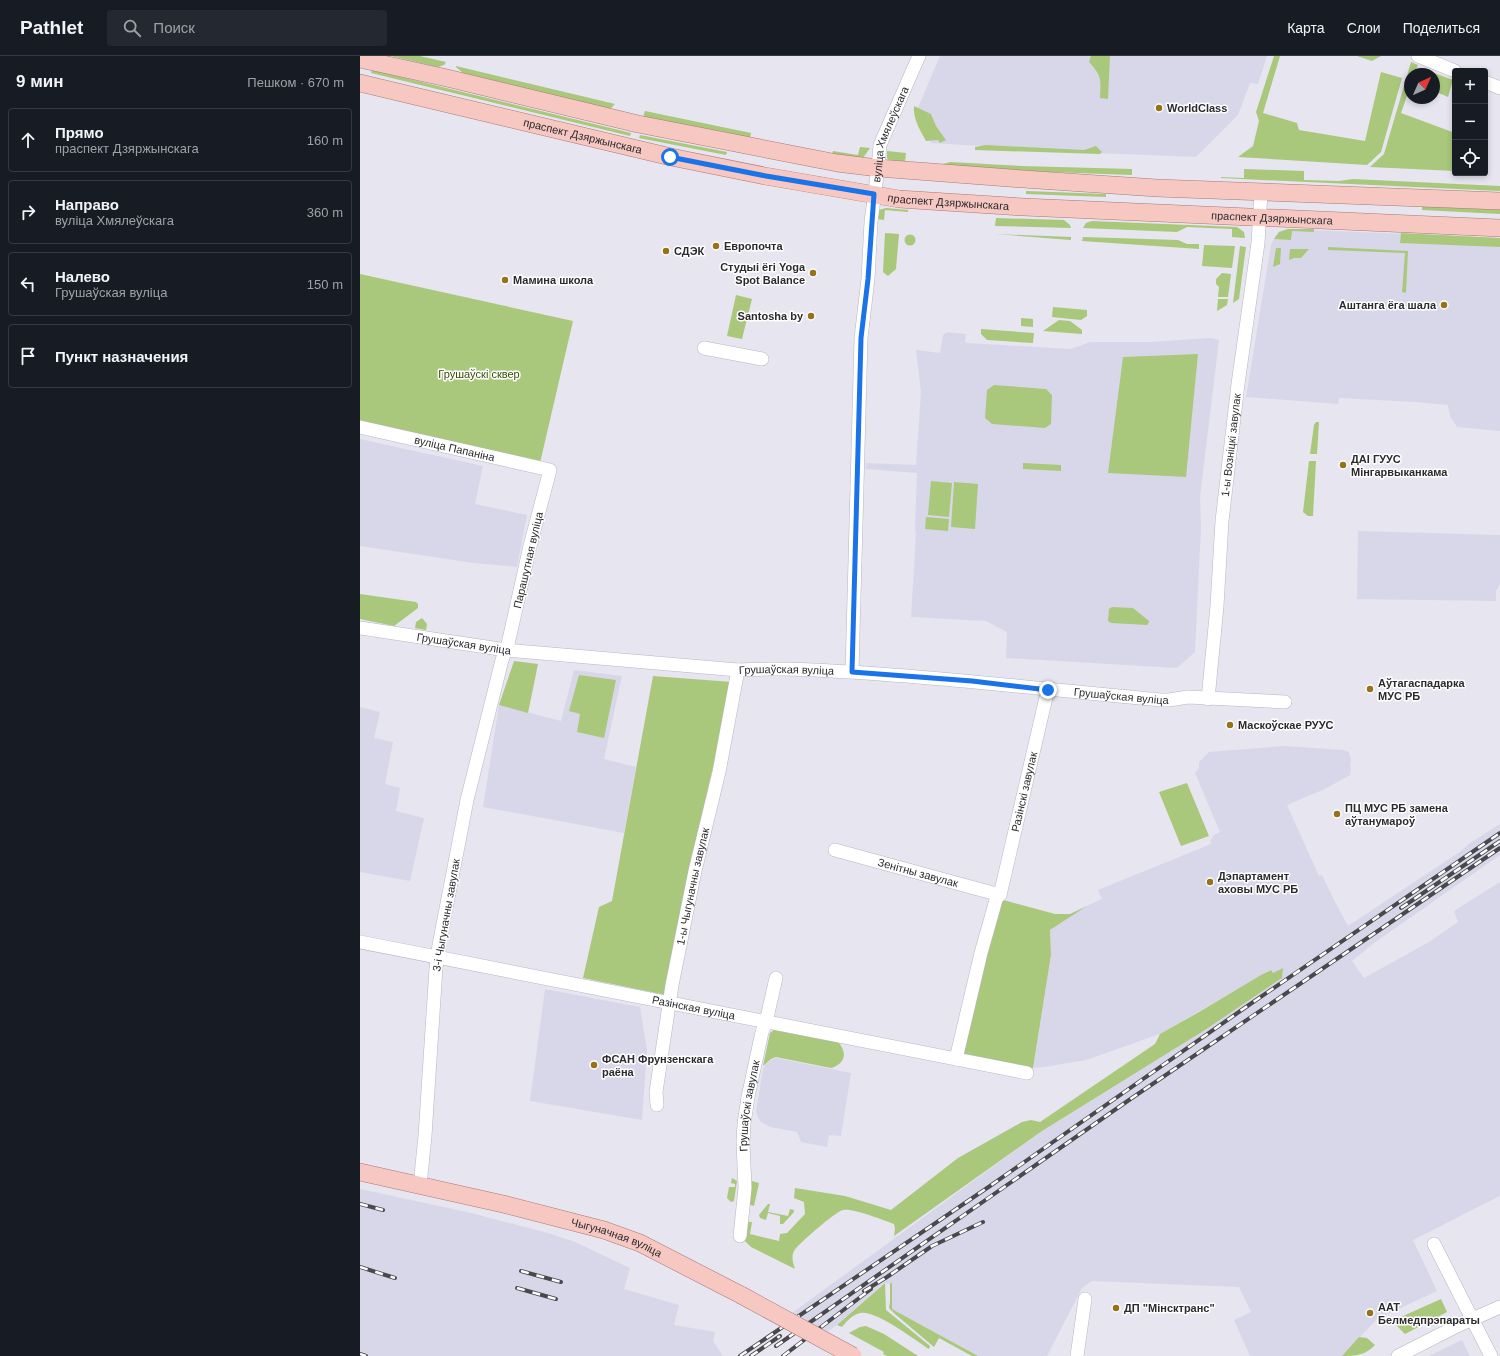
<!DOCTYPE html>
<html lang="ru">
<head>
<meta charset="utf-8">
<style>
	:root { --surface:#171b24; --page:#242831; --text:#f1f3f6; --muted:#9ea1a6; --line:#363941 }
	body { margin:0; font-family:Arial,sans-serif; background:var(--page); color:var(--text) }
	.controls { position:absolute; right:12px; top:12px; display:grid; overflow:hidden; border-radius:4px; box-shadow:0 2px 6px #0003 }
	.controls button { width:36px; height:36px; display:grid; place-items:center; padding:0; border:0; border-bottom:1px solid var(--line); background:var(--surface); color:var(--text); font:20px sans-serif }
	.compass { position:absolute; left:1044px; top:12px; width:36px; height:36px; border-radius:50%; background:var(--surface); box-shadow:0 2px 6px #0003; rotate:45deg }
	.stop { position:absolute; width:12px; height:12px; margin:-9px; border:3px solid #1a73e8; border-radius:50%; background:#fff }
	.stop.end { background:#1a73e8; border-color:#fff; box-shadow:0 1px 4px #0008 }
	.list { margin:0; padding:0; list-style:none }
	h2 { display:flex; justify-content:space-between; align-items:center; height:52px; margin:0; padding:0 16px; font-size:17px }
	h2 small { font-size:13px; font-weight:400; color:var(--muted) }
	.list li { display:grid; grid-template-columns:26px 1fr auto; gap:12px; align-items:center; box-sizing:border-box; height:64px; margin:0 8px 8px; padding:0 8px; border:1px solid var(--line); border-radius:4px }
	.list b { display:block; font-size:15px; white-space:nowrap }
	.list p { margin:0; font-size:13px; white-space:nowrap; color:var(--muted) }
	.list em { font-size:13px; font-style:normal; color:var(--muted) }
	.icon { flex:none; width:22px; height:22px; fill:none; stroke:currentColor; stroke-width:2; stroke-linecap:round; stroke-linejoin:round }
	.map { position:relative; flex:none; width:1140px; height:1300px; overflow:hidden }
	header { display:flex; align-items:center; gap:24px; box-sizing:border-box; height:56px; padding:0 20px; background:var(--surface); border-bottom:1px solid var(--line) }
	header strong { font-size:19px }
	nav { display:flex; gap:22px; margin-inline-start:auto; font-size:14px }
	.search { width:280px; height:36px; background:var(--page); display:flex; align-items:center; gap:10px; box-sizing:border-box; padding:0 14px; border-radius:4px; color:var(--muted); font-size:15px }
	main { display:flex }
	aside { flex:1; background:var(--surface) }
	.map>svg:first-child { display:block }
	.built { fill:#d8d7e9 }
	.green { fill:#a9c87c }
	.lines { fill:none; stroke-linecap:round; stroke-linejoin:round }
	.minor-casing { stroke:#b7b7c1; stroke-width:14 }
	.major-casing { stroke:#ac7873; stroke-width:18 }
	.minor { stroke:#fff; stroke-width:13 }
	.major { stroke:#f7c7c1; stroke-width:17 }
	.rail-casing { stroke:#48484d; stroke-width:4 }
	.rail { stroke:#fff; stroke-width:2.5; stroke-dasharray:8; stroke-linecap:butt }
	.major-bridge-casing { stroke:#ac7873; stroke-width:18; stroke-linecap:butt }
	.major-bridge { stroke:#f7c7c1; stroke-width:17 }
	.route { stroke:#1a73e8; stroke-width:5 }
	.poi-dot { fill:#96721b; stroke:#fff; stroke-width:1.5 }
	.labels { text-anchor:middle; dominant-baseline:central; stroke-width:3; stroke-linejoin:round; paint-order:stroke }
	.poi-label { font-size:11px; font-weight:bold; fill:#2b2b2f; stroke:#fff; text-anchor:start }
	.street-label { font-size:11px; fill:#2b2b2f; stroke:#fff }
	.park-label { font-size:11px; fill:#364c04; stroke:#fff }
</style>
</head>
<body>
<header>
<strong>Pathlet</strong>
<div class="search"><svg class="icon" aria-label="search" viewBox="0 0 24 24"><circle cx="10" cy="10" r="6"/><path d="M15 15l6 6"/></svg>Поиск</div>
<nav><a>Карта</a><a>Слои</a><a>Поделиться</a></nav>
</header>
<main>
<aside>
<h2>9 мин<small>Пешком · 670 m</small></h2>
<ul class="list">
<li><svg class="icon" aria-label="ahead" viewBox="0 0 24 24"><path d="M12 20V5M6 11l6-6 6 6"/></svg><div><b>Прямо</b><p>праспект Дзяржынскага</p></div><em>160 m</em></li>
<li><svg class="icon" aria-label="right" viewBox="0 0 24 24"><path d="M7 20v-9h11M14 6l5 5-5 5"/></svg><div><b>Направо</b><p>вуліца Хмялеўскага</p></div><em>360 m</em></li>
<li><svg class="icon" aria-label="left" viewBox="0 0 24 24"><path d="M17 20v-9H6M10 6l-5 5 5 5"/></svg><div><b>Налево</b><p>Грушаўская вуліца</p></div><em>150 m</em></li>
<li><svg class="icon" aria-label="arrive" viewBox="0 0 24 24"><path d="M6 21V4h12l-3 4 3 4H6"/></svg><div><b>Пункт назначения</b></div></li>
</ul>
</aside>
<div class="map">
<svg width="1140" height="1300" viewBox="0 0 1140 1300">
	<rect width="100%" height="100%" fill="#e6e5f0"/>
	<g class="built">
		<path d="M580 0H907L898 28 890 27 878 59 836 101 735 97 571 87 557 54Z"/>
		<path d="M928 173 1140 182V375L1097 371 1090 360 1088 349 1055 346 979 342 978 348 886 341 911 189 916 179 924 174Z"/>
		<path d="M587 276 606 278 605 286 608 287 711 293 730 286H790L851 282 859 284 840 441 841 471 835 596 817 612 646 602 647 576 626 565 551 561 556 478 555 471 557 417 506 413V407L556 409 561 336 556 294 580 297 583 279Z"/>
		<path d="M0 383 123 410 115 448 167 459 157 511 114 507 0 490Z"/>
		<path d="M998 475 1140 479V528L1136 535V545L997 543Z"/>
		<path d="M214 614 262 620 244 703 276 711 264 777 123 751 139 649 201 665Z"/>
		<path d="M0 651 20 656 14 682 33 686 25 728 40 732 36 755 64 762 50 825 0 816Z"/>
		<path d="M923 690 983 694 989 696 991 704 990 710 991 712 990 719 965 733 927 749 959 820 962 819 974 844 988 870 1101 795 1110 787 1140 768V799L1014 887 992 905 1004 922 1069 886 1098 866 1094 855 1140 826V1140L1053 1184 1077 1235 1017 1263 982 1300H890L874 1264 891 1256 879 1231 732 1225 722 1232 687 1300H618L532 1253V1226L530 1228 524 1227 477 1269 455 1284 421 1265 682 1075 845 974 922 922 912 918 910 914 800 978 726 1004 685 1011 673 1012 691 899 690 874 727 850 742 843 738 834 851 788 850 784 853 782 852 780 860 776 835 717 839 712V706L849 696Z"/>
		<path d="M185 933 280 951 287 994 282 1064 170 1045Z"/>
		<path d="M416 1002 491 1017 481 1080 469 1079 467 1091 441 1086 437 1076 410 1071 401 1066 398 1061 396 1055 403 1013 406 1008 411 1004Z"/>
		<path d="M0 1133 111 1157 188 1177 215 1186 270 1212 264 1233 319 1249 314 1269 355 1276 353 1285 363 1300H0Z"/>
		<path d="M1102 1284 1110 1300H1069L1071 1299Z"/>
	</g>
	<g class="green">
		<path d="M31 0H60L86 6 84 9 78 11Z"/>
		<path d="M731 0H750L748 43 740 42C741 24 742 20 729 6Z"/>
		<path d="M914 0H920L903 57 937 67 939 74 1005 85 1021 16 1042 22 1021 96 1007 109 878 101 893 90 899 65 896 56Z"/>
		<path d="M997 0H1021L1012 5Z"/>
		<path d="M1051 6 1058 9 1054 18H1050V31L1041 57 1095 77V115L1010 111 1024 98Z"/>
		<path d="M96 10 255 48 250 53 103 17 96 11Z"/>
		<path d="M1061 12 1093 24 1088 41 1074 35V18H1059Z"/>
		<path d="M12 14 271 77 270 80 11 17Z"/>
		<path d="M554 50 571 58 576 70 586 84 580 87 578 84 566 85C560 74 553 63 554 50Z"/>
		<path d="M285 55 391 77 390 83 283 61Z"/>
		<path d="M280 79 367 96 366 99 279 82Z"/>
		<path d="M626 89 724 94 736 90 742 96 740 98 615 94V91Z"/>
		<path d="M500 91 510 92 503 102 472 98 473 95 498 99Z"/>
		<path d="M527 95 546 97 545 106 579 109 590 106 661 110 772 113V119L636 114 532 107 527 102Z"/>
		<path d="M884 113 944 115V124L979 125 993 123 1140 130V135L861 122V121L884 122Z"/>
		<path d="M666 135 746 138V141L666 138Z"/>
		<path d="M1062 149 1140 153V158L1062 154Z"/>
		<path d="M526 152 548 154V156L525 154 524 164 517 163 519 154Z"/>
		<path d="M636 162 704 164 710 169 711 172 635 170Z"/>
		<path d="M732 165 877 171 884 176 885 182 872 181V173L827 171 817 176 723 172 726 167Z"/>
		<path d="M928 173H954V176L932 175 931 184 914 183 919 176Z"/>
		<path d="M525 177 539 178 536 213 528 220 523 216Z"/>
		<path d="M1041 177 1140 182V191L1040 187Z"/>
		<path d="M635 178 711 181V184Z"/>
		<circle cx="550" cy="184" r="5.5"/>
		<path d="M723 181 818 184 827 188H839V193L722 185Z"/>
		<path d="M844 189 875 190 872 212 842 210Z"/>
		<path d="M880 190 886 191 879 243 873 247Z"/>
		<path d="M968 191 1048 195 1046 237 1042 236 1045 197 968 194Z"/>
		<path d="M916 192H921L920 208 913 211Z"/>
		<path d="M930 193H949L941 202H934L929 204Z"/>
		<path d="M862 217 871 218 868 241H858L859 231 856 228V223Z"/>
		<path d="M0 218 213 265 180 407 0 365Z"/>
		<path d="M376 239 392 243 382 283 367 280Z"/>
		<path d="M858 243H868L867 249 857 255Z"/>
		<path d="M693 251 727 254V260L721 264 692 261Z"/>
		<path d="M661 262 673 263V271L661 270Z"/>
		<path d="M699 264 710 265 722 274V278L683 275Z"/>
		<path d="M621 273 674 277 673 287 627 284 621 278Z"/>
		<path d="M838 298 826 421 748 417 763 301Z"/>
		<path d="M634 329 686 333 692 339 691 368 685 372 632 368 625 362 627 334Z"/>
		<path d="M956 366H959L957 398H950L954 369Z"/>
		<path d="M949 405H956L953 460H948L943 456Z"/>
		<path d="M663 407 701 409V415L663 413Z"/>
		<path d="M571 425 592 427 589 461 568 459Z"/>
		<path d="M594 426 618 428 615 473 591 471Z"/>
		<path d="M566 461 589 463 588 475 565 473Z"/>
		<path d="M0 538 56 546 58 548V552L34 570 0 563Z"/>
		<path d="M752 551 773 552 789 565V566L787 569 751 567 748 565 749 553Z"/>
		<path d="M62 562 67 568 66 574 55 572 56 566Z"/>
		<path d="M154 605 178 608 168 657 139 649Z"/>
		<path d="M219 619 256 624 244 682 217 676 220 658 209 655Z"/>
		<path d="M293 620 372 626 332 805 306 939 223 922 239 851 252 845Z"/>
		<path d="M827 727 849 780 821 790 799 736Z"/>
		<path d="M636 842 695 858H710L727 850 690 874 691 899 673 1012 601 999Z"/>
		<path d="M923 912 922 922 845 974 682 1075 534 1180 535 1173 534 1168C523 1164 493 1152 483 1154 476 1155 437 1189 434 1195 431 1201 433 1207 435 1213L391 1191 384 1184 383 1166H392L390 1178 419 1185 420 1178 427 1177 445 1158 444 1146 434 1142 435 1132 485 1140 531 1154 598 1102 662 1066 671 1064 680 1066 795 988 800 978 839 956 901 919 911 914 913 917Z"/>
		<path d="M415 973 478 986C488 997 485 1008 471 1012L416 1001 411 1003 403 1010 410 977Z"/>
		<path d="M372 1122 377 1125 374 1145 371 1146 367 1142 369 1131H375V1128L371 1127Z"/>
		<path d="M392 1125 399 1127 394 1150 387 1148 390 1127Z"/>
		<path d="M408 1148H410L408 1156 428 1160 430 1153 434 1154V1156L423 1168H420V1160L408 1157 406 1164 400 1162 399 1159Z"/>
		<path d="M532 1226V1253L618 1300H612L579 1282 574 1291 535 1258 529 1252 530 1246V1228Z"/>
		<path d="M525 1227 526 1254 570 1290 569 1293C555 1284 515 1253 500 1257 492 1259 487 1265 482 1271L477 1269Z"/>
		<path d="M1081 1243 1087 1256 1045 1278 1032 1265Z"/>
		<path d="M506 1270 524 1278 558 1300H527L523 1298 524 1296 489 1277 500 1271Z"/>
		<path d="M999 1281 1007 1282 1015 1289C1006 1299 995 1300 982 1300Z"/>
	</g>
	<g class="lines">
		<g class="minor-casing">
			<g id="minor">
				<path d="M1058 0 1095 15"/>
				<path d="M1125 26 1140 32"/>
				<path d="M344 292 402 303"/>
				<path id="s1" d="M0 371 190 414 170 490 148 588 142 604 107 744 79 889 76 912 65 1080 60 1129"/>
				<path id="s2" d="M0 572 146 594 378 614C435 611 491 616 547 620 632 627 716 636 801 644H809L828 641 925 646"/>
				<path id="s3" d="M492 616 501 282 508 223 511 166 518 112 520 89 559 0"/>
				<path id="s4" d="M848 643 857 550 862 465 878 328 898 187 901 137"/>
				<path id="s5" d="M475 794 640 839 688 633"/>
				<path id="s6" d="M0 886 667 1017"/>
				<path d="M596 1003 621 897 636 844"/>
				<path id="s7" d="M297 1049 296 1036 312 929 335 815 359 716 378 614"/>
				<path id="s8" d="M380 1180 385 1132 383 1086 384 1068 388 1041 402 976 406 966 416 922"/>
				<path d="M1074 1188 1131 1300"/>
				<path d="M717 1300 725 1243"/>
				<path d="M1038 1300 1099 1269 1140 1251"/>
			</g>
		</g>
		<g class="major-casing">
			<g id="major">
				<path d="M0 3 87 22 278 68 477 107 518 112 663 123 797 132 1140 145"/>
				<path id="s9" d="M0 27 311 101 405 120 539 143 664 151 1140 172"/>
				<path id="s10" d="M0 1116 143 1148 244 1174 280 1187 381 1239"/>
			</g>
		</g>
		<use href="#minor" class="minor"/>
		<use href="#major" class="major"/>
		<g class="rail-casing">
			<g id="rail">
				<path d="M1041 852 1140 785"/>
				<path d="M0 1148 23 1154"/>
				<path d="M0 1211 35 1222"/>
				<path d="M161 1215 201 1226"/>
				<path d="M157 1232 196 1243"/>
				<path d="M504 1235 527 1221 572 1190 623 1166"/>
				<path d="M416 1290 769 1044 1140 792"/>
				<path d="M0 1298 6 1300"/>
				<path d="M380 1300 630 1130 886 951 1140 777"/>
				<path d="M391 1300 420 1280"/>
				<path d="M423 1300 511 1233"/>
			</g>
		</g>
		<use href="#rail" class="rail"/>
		<g class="major-bridge-casing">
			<path id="major-bridge" d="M381 1239 493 1300"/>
		</g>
		<use href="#major-bridge" class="major-bridge"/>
	</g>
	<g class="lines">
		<path class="route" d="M310 101 406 120 514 138 508 223 501 282 492 616 612 625 688 634"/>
	</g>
	<g class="poi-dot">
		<circle cx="799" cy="52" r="4"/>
		<circle cx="356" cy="190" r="4"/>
		<circle cx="306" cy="195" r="4"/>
		<circle cx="453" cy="217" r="4"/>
		<circle cx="145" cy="224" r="4"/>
		<circle cx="1084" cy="249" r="4"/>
		<circle cx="451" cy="260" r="4"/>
		<circle cx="983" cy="409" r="4"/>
		<circle cx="1010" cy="633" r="4"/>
		<circle cx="870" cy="669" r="4"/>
		<circle cx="977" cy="758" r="4"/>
		<circle cx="850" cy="826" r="4"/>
		<circle cx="234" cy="1009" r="4"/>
		<circle cx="756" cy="1252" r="4"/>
		<circle cx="1010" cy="1257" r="4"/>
	</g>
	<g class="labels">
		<g class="poi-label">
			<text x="807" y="52">WorldClass</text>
			<text x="364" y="190">Европочта</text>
			<text x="314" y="195">СДЭК</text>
			<text x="445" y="211" text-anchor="end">Студыі ёгі Yoga<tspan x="445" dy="13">Spot Balance</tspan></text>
			<text x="153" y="224">Мамина школа</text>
			<text x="1076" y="249" text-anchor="end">Аштанга ёга шала</text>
			<text x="443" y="260" text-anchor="end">Santosha by</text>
			<text x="991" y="403">ДАІ ГУУС<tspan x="991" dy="13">Мінгарвыканкама</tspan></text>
			<text x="1018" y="627">Аўтагаспадарка<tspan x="1018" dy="13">МУС РБ</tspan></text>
			<text x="878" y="669">Маскоўскае РУУС</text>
			<text x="985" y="752">ПЦ МУС РБ замена<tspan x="985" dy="13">аўтанумароў</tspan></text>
			<text x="858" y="820">Дэпартамент<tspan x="858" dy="13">аховы МУС РБ</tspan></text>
			<text x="242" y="1003">ФСАН Фрунзенскага<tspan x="242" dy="13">раёна</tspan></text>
			<text x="1018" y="1251">ААТ<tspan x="1018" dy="13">Белмедпрэпараты</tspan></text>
			<text x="764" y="1252">ДП "Мінсктранс"</text>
		</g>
		<g class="street-label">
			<text stroke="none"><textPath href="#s3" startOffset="541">вуліца Хмялеўскага</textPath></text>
			<text stroke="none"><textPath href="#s9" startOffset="229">праспект Дзяржынскага</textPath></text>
			<text stroke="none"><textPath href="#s9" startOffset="601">праспект Дзяржынскага</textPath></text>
			<text stroke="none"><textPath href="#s9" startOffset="925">праспект Дзяржынскага</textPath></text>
			<text stroke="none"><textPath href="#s4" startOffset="255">1-ы Возніцкі завулак</textPath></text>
			<text stroke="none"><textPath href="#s1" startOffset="97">вуліца Папаніна</textPath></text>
			<text transform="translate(168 504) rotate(-77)">Парашутная вуліца</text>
			<text stroke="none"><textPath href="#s2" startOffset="105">Грушаўская вуліца</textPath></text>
			<text stroke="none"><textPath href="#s2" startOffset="429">Грушаўская вуліца</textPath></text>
			<text stroke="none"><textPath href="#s2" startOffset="765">Грушаўская вуліца</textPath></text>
			<text stroke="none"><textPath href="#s5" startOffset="277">Разінскі завулак</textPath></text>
			<text stroke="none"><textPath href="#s5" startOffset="86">Зенітны завулак</textPath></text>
			<text stroke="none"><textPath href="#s7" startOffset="222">1-ы Чыгуначны завулак</textPath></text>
			<text transform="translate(86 859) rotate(-80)">3-і Чыгуначны завулак</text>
			<text stroke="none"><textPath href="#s6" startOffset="340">Разінская вуліца</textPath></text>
			<text stroke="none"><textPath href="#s8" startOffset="131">Грушаўскі завулак</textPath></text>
			<text stroke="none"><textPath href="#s10" startOffset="265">Чыгуначная вуліца</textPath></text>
		</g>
		<g class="park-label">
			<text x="119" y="318">Грушаўскі сквер</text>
		</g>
	</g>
</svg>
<div class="controls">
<button>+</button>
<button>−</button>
<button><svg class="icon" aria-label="locate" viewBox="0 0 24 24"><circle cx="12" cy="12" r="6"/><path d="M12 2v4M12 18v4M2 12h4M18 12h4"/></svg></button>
</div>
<svg class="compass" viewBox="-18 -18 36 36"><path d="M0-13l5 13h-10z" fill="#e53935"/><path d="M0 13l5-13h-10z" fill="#9ea1a6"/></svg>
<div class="stop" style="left:310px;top:101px"></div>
<div class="stop end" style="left:688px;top:634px"></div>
</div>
</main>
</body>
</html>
